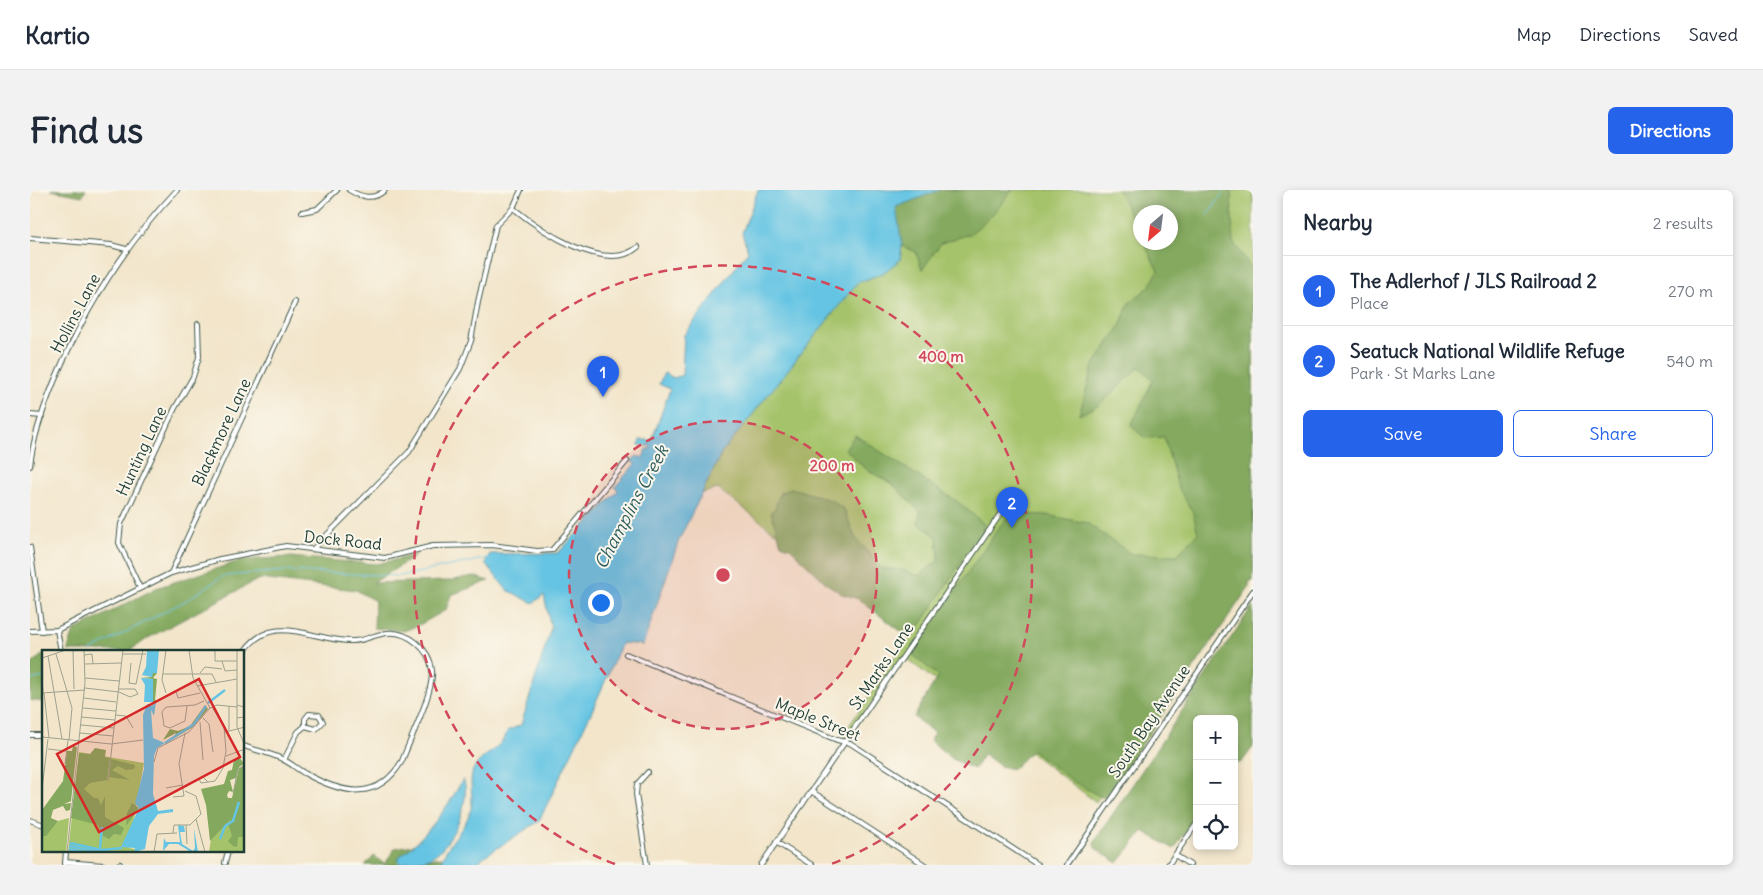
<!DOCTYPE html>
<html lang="en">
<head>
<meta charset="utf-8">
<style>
	:root { --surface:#fff; --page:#f2f2f3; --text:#1f2937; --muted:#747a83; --line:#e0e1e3; --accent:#2563eb }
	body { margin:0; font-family:Delius,sans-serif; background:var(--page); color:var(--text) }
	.controls { position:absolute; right:15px; bottom:15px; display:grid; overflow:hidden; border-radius:8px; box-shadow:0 2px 8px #0003 }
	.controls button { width:45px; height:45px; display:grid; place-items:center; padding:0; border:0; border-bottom:1px solid var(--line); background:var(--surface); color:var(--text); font:25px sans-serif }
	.compass { position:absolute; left:1103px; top:15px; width:45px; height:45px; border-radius:50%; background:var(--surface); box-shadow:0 2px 8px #0003; rotate:208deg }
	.you { position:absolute; left:570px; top:412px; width:18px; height:18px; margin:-12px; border:4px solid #fff; border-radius:50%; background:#1a73e8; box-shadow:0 0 0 8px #1a73e833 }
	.badge { display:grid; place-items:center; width:32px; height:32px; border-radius:50%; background:var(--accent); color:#fff; font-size:16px; font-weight:700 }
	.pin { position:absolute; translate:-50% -41px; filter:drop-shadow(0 1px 2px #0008) }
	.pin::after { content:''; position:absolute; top:26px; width:18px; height:15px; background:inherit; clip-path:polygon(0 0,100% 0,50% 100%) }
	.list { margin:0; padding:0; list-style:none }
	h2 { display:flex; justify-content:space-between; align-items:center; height:65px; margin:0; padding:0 20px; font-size:21px }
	h2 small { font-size:16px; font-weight:400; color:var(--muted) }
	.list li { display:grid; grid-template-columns:32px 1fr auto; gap:15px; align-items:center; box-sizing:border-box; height:70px; padding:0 20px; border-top:1px solid var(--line) }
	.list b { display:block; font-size:19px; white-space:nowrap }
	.list p { margin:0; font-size:16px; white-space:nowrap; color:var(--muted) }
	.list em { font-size:16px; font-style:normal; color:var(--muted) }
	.actions { display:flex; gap:10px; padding:15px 20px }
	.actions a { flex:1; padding:11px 0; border:1px solid var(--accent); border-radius:8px; text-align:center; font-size:18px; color:var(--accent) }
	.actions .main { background:var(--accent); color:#fff }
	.icon { flex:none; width:28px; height:28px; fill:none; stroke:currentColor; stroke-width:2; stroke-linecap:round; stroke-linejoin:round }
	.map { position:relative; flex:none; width:1223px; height:675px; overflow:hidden; border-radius:8px }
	header { display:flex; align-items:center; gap:30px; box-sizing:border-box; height:70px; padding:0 25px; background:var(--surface); border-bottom:1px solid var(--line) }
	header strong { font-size:24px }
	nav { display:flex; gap:28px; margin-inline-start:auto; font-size:18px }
	.intro { display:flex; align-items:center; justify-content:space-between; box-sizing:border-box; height:120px; padding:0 30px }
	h1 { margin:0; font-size:35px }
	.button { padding:12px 22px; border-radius:8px; background:var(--accent); color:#fff; font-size:18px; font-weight:700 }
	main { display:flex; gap:30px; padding:0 30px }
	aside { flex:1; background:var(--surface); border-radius:8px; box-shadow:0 2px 8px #0003 }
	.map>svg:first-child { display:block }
	.green { fill:#a5c36a; stroke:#62804f; fill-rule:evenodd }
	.forest { fill:#84a95e; stroke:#527349 }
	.water { fill:#65c4e3; stroke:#42808c }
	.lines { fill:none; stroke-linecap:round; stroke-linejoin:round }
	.stream { stroke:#65c4e3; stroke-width:1 }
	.minor-casing { stroke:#3f564a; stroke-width:6 }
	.minor { stroke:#fff; stroke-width:4 }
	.ring { fill:none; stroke:#d1495b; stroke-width:2.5; stroke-dasharray:9 6 }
	.labels { text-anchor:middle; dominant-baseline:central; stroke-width:4; stroke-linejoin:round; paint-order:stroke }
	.street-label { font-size:16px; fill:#1f3d34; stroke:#fbf7ec }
	.water-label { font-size:18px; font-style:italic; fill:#305f60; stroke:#fbf7ec }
	.inset-river { fill:none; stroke:#65c4e3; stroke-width:2.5 }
	.inset-road { fill:none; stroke:#9ea28e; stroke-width:1 }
	.view { fill:#d62828; fill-opacity:0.15; stroke:#d62828; stroke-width:2.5 }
	.inset-edge { fill:none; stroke:#1f3d34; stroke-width:2.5 }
	.centre { fill:#d1495b; stroke:#fbf7ec; stroke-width:2.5 }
	.ring-label { font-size:15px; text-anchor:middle; font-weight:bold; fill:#d1495b; stroke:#fbf7ec; stroke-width:4; stroke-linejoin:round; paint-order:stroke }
</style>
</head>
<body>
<header>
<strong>Kartio</strong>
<nav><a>Map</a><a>Directions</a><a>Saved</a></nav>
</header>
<div class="intro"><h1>Find us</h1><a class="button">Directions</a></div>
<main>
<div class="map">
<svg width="1223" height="675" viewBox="0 0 1223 675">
	<rect width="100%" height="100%" fill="#fbf7ec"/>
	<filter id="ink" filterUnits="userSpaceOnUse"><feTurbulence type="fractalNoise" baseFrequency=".02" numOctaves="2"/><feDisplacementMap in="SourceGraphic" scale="10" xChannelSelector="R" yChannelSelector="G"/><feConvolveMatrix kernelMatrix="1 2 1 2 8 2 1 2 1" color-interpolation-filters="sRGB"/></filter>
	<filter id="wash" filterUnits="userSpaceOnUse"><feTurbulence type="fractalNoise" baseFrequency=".0096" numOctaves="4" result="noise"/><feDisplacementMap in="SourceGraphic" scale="20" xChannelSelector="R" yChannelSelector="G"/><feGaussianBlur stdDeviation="1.12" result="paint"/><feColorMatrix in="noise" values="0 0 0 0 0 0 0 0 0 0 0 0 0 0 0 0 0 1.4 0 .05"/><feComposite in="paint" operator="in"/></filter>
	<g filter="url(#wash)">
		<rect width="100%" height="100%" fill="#f2e5ca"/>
		<path class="green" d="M913 0H1223V382L1066 612 874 467 816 550 809 551 880 444 688 299 672 303 691 264 827 93 853 83 870 70 872 56H875L866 28ZM1110 22H1140V52H1110Z"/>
		<g class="forest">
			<path d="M21 0H56L52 6Z"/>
			<path d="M910 0H983L959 28 940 44 911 53 892 80 886 62 872 56 865 17Z"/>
			<path d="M1088 0H1201L1203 52 1223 80V391L1219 392V397L1077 606 1073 608 1044 592 1002 560 983 579 970 576 954 564 944 579 922 569 900 550 904 543 884 527 908 486 882 464 969 337 981 324 1016 325 1057 333 1101 364 1147 365 1168 343 1163 323 1148 297 1134 247 1115 248 1101 236 1123 190 1110 177 1069 215 1049 225 1063 176 1089 138 1099 113 1120 96 1128 81 1114 53 1140 52V22H1110V46Z"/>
			<path d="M825 245 928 312 954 334 952 344 941 357 892 433 883 444 876 445 828 409 812 404 797 394 759 357 751 354 741 322 745 318 750 303 761 298 801 310 814 319 825 347 851 378 873 380 888 386 909 370 907 347 888 333 890 322 862 294 836 279 815 259Z"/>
			<path d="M387 365 343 393 419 391 443 386 459 391 421 405 416 420 391 434 374 441 344 438 345 411 326 400 229 389 120 447 99 461H39L38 459 44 441 126 398 213 370 261 367 346 374Z"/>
			<path d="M1223 415V557L1212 572 1204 574V529H1167V625L1144 659 1113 641 1088 673 1065 658 1064 652Z"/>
			<path d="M14 463V512L0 510V476Z"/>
			<path d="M384 655 369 667 383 671 412 667 411 675H335L344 666 355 674 365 658Z"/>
		</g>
		<g class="water">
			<path d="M728 0H910L866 17 872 56 870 70 853 83 827 93 691 264 649 350 613 455 592 453 561 523 509 631 452 668 447 675H411C414 655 434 642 440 622 445 610 438 592 443 580 451 564 474 558 477 541L491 535 521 438 514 405 503 413 477 400 455 373 460 364 528 363 588 301 585 297 605 274 601 271 607 266 613 268 616 259H620L621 256 609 255 610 250H622L640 199 629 194 634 183 644 188 652 185 654 145 718 61 712 43Z"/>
			<path d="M433 589C443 608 421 658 401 667 392 672 381 669 372 675L368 672 369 667C397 646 417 619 433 589Z"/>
		</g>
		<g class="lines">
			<g class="stream">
				<path d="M1178 25 1195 0"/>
				<path d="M60 461 155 411 193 386 255 381 371 386 459 368"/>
				<path d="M0 490 14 487"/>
			</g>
		</g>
	</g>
	<g filter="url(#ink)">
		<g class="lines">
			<g class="minor-casing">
				<g id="minor">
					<path d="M319 0C331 7 343 11 355 0"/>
					<path d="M483 18C510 40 576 85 608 57"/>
					<path d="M272 22 287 19 307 0"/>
					<path d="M0 48 81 55 96 59"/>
					<path d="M0 225 12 226"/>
					<path d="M0 276C3 247 13 219 24 192 54 120 93 57 147 0"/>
					<path d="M0 357 12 441"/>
					<path d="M283 359 379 262 430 179 441 151 448 112 466 35 483 18 491 0"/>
					<path d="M141 383 265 112"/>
					<path d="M110 398 89 353 91 334 145 218 163 187 169 167 168 134"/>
					<path d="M27 440 31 461"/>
					<path d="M0 441 27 440 141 383 190 369 256 356 355 368 403 356 462 355 507 361 522 360 597 271"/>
					<path d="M214 462C242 420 285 452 323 451 335 451 345 444 357 443 378 441 400 459 402 480 404 502 380 549 372 571 348 612 313 604 276 584 268 580 262 574 254 570 241 563 227 561 214 556"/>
					<path d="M596 464 807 550 820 553 1008 675"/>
					<path d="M0 545H14"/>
					<path d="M254 570 268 542 275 536V529L279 524 289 525 293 532 286 539 275 536"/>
					<path d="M781 601 895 675"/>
					<path d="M0 630 14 635"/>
					<path d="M746 652 782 675"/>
					<path d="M1145 665 1160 675"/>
					<path d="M35 672 73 675"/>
					<path d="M195 673 198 661"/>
					<path d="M35 675 36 661"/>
					<path d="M88 675 90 674"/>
					<path d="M617 675 606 604 607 594 618 582"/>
					<path d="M731 675 975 317"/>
					<path d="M1037 675 1223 401"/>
					<path d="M1138 675 1167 633"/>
				</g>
			</g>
			<use href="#minor" class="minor"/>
		</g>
	</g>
	<circle cx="693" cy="385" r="154" fill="#d1495b" fill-opacity=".12"/>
	<g class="ring">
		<circle cx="693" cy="385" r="154"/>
		<path d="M585 674A309 309 0 1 1 801 674"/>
	</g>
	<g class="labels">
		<g class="street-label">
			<text transform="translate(45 123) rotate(-62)">Hollins Lane</text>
			<text transform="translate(191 242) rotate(-65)">Blackmore Lane</text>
			<text transform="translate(111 261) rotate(-65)">Hunting Lane</text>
			<text transform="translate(313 350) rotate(6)">Dock Road</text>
			<text transform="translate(851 476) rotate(-56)">St Marks Lane</text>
			<text transform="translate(788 529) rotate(22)">Maple Street</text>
			<text transform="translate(1119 531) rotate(-56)">South Bay Avenue</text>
		</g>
		<g class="water-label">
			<text transform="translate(601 317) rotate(-62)">Champlins Creek</text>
		</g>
	</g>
	<g transform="translate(12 460)">
		<rect width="202" height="202" fill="#f2e5ca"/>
		<path d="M37 102 102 113 87 198 93 199 92 202H26ZM202 151V202H167L169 189 179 168ZM27 168 24 202H0V186L16 171Z" fill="#a5c36a"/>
		<path d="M111 22 115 23 111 28 115 29 113 50H118L110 55 111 29 99 28 109 27ZM163 55 166 59 151 77 131 89 134 83 121 90 128 79 136 81 148 76ZM31 96 35 97 29 151 22 154 29 153 28 160 24 161 21 156 11 160 9 168 16 171 4 186H0V160L21 131 25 101H30ZM53 98 64 100 63 107 68 108 65 130 48 133 42 139 52 148H56L59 155 63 146V167L82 178 79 185 72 184 67 189 61 186 56 175 29 168 37 103 48 104ZM198 108 202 114 197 117 194 128 188 130 191 142 187 141 185 145 186 148H190L197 118 202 116V187H196L195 197 191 196 186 191 190 186 186 174 190 168 168 191 164 155 159 139 182 134 186 121 190 120 192 110ZM69 109 93 115 92 119 84 120 76 116 70 120 88 130 67 127ZM90 153 97 158 84 176 85 163Z" fill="#84a95e"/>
		<path d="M105 0H117L115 23H111L110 27 100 25 104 17ZM99 28 111 29V52H102L103 35ZM114 52 112 66 109 60 111 88 123 93 115 98 112 106 111 144 116 161 131 159V162L116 164 107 176 103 199 92 202 93 198 79 197 97 158 93 153 102 119 101 65 105 54 110 56ZM136 175 142 176 143 182H138L140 194 151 201 153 198 152 178 156 202H149L136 194H127L121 201 122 188 124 192H138Z" fill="#65c4e3"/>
		<path class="inset-river" d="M166 53 183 40M123 93 152 74 164 56M178 189 183 176 191 171 197 152M28 193 60 200 80 198M27 196 57 202M58 198 60 177M27 199 42 202"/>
		<path class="inset-road" d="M31 0 32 39M147 0 151 28 168 58M173 0V11H195M195 0V77L203 96M14 4 30 58 27 90M80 4H104M42 5 50 4 51 14M6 6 20 89M0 8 24 0M180 11 183 21 195 20M89 13 87 33 94 34 101 0M43 14 79 13M158 23 163 17 180 19M121 24H170L174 32M0 28 1 43M43 28 77 31M155 36 195 29M43 38 77 42 88 47 96 44 93 39H77M134 41 136 48 158 43M0 43 43 40M2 43 7 88M124 43 120 30 124 0M42 48 74 52M195 55 202 57V67L195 68M145 56 143 71 128 78 122 76 120 62 123 58 125 57 153 55 162 51M187 56V80M41 58 74 61M73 65 84 66 91 78M39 67 73 70M161 68 167 74 171 102M158 72 161 110M39 75 72 78M183 82 203 77M38 83 71 86M0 87 69 94 101 90M6 99 24 101M184 106 203 99M112 112 116 98 147 82 168 58 175 55 195 57M23 114 26 90M66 131 81 0M166 132 159 133 157 129 161 127 166 132 173 131 181 118 184 101 182 77 170 57M124 138 141 135M0 139 6 89M191 143 196 119 203 115M131 147 142 146 137 114 143 83M154 169 163 202M144 175 145 194M131 183 132 175H148L159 164 154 146 143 141M25 202 43 33 42 0M112 202 115 184 135 183"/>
		<path class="view" d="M157 29 198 107 57 182 15 104Z"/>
		<rect width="202" height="202" class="inset-edge"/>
	</g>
	<circle cx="693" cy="385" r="8" class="centre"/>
	<g class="ring-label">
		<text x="911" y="172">400 m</text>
		<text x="802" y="281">200 m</text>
	</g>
</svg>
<div class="controls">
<button>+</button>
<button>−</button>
<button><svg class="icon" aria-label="locate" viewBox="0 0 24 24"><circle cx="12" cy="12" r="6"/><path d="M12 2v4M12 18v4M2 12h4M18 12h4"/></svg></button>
</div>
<svg class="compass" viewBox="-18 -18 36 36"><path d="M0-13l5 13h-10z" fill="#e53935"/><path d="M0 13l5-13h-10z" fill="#747a83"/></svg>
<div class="you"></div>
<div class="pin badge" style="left:573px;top:207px">1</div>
<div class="pin badge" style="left:982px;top:338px">2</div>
</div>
<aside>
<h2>Nearby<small>2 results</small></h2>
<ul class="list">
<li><span class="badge">1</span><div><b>The Adlerhof / JLS Railroad 2</b><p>Place</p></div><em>270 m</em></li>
<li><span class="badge">2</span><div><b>Seatuck National Wildlife Refuge</b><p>Park · St Marks Lane</p></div><em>540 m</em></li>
</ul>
<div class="actions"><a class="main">Save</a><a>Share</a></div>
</aside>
</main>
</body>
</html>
